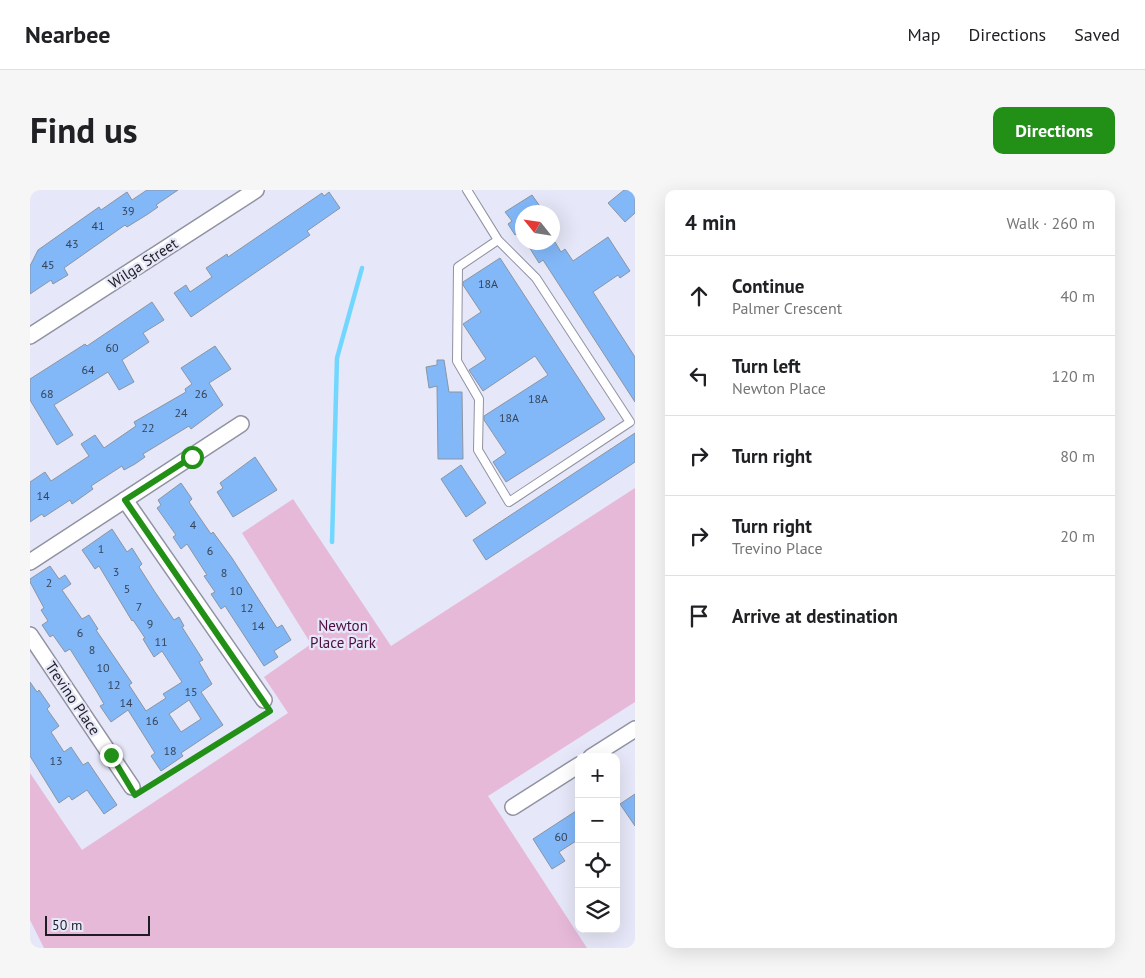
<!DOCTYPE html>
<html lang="en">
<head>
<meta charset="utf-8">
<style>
	:root { --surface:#fff; --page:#f6f6f6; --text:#202124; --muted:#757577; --line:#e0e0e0; --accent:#229017 }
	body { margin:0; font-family:"PT Sans",sans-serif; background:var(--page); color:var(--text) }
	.controls { position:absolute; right:15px; bottom:15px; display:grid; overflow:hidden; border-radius:10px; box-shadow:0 5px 20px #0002 }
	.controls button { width:45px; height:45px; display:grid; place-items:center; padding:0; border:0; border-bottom:1px solid var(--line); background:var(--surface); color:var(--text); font:25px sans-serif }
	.compass { position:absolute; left:485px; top:15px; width:45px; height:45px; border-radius:50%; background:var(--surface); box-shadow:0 5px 20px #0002; rotate:300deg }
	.scale { position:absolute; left:15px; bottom:12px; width:105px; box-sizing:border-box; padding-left:5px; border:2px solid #1d1d23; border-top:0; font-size:14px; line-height:18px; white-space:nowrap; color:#1d1d23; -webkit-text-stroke:4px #e6e7f8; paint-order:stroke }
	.stop { position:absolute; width:15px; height:15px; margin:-11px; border:4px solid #229017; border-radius:50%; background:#fff }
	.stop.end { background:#229017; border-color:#fff; box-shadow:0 1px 5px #0008 }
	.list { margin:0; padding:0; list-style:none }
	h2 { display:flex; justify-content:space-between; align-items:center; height:65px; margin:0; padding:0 20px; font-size:21px }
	h2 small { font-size:16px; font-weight:400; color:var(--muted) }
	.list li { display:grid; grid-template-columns:32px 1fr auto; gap:15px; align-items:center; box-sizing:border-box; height:80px; padding:0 20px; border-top:1px solid var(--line) }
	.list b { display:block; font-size:19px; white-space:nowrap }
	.list p { margin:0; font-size:16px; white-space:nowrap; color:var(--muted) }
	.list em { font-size:16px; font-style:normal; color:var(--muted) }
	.icon { flex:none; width:28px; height:28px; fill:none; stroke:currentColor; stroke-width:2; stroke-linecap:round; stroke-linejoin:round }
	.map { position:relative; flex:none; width:605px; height:758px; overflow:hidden; border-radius:10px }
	header { display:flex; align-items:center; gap:30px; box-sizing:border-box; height:70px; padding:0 25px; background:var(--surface); border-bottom:1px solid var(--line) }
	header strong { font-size:24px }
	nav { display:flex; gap:28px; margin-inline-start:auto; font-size:18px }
	.intro { display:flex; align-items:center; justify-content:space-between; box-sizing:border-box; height:120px; padding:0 30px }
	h1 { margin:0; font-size:35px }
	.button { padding:12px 22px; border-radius:10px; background:var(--accent); color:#fff; font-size:18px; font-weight:700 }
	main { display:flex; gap:30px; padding:0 30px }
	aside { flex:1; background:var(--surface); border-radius:10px; box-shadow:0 5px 20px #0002 }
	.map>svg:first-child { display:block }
	.green { fill:#e7b9d9 }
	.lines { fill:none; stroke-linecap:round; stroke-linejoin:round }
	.stream { stroke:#71d7fe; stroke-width:4.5 }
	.building { fill:#82b7f8; stroke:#8b95a2; fill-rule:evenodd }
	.lane-casing { stroke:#9192a2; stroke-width:10 }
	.street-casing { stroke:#9192a2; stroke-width:18 }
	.path { stroke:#8f909c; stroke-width:2.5; stroke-dasharray:1 4; stroke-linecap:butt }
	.lane { stroke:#fff; stroke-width:8 }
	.street { stroke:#fff; stroke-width:15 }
	.route { stroke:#229017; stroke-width:6 }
	.labels { text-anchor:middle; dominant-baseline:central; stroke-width:4.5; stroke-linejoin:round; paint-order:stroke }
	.number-label { font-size:12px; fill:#364458 }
	.street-label { font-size:15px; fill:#1d1d23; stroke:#e6e7f8 }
	.park-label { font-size:15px; fill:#4d0d40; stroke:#e6e7f8 }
</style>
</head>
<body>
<header>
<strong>Nearbee</strong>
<nav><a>Map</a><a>Directions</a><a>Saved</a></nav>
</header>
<div class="intro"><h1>Find us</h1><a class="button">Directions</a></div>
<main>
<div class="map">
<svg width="605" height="758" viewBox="0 0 605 758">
	<rect width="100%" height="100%" fill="#e6e7f8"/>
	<path class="green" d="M605 298V512L458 606 557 758H14L0 730V583L52 660 258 523 234 487 281 454 212 343 263 309 361 456Z"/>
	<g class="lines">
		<path class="stream" d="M302 352 307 168 332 78"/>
	</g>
	<g class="building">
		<path d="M117 0H148L126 15 128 17 118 24 97 37 95 35 34 78 38 85 23 94 21 90 0 104V76L8 60 69 17 71 20 97 2 102 10Z"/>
		<path d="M594 0H605V23L595 32 578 13Z"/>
		<path d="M299 2 310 18 277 41 280 45 161 127 144 103 156 95 160 102 182 87 176 78 197 64 198 67 292 3 294 6Z"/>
		<path d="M502 5 514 22H492V47L489 43 485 45 478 34 482 31 475 22Z"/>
		<path d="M578 47 600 81 590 88 588 85 563 102 605 167V212L513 70 509 73 496 52H525L531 62 535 59 543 71Z"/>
		<path d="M470 68 575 229 476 292 463 272 476 263 454 230V226L518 185 505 166 453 201 439 180 456 169 433 134 451 122 433 95V92Z"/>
		<path d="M122 112 134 130 113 143 119 152 92 170 104 192 89 200 78 182 24 215 43 245 27 255 0 210V189L55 154 57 156Z"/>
		<path d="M185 156 201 179 179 193 193 215 161 239 159 236 113 264 115 267 105 274 94 280 92 276 61 296 63 299 42 314 40 310 14 327 12 324 0 332V292L15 282 21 291 59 266 51 254 65 245 74 258 106 236 104 232 156 202 155 199 162 194 151 178Z"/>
		<path d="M407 170H414L419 202H432L433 269H408L407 196 399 198 396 177 407 175Z"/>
		<path d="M605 243V272L456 370 443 350Z"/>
		<path d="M225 267 247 300 203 327 187 302 193 298 190 293Z"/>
		<path d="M431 275 456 313 436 327 411 289Z"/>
		<path d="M151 293 162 309 159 312 181 344 183 342 202 368 247 438 252 435 261 450 244 461 248 467 234 476 195 416 191 419 181 404 185 402 174 386 177 385 157 354 151 359 143 347 146 345 127 318 131 315 128 310Z"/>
		<path d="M82 339 97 362 102 358 112 374 109 377 125 402 144 430 149 427 154 436 152 437 173 470 169 472 182 494 171 502 193 535 151 563 153 566 131 581 121 566 125 563 98 520 81 532 70 516 74 514 67 502 40 459 35 462 23 445 20 447 12 435 18 431 11 420 14 418 0 392V389L20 376 29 389 35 385 41 394 32 400 52 429 59 425 68 439 66 440 102 493 99 495 116 521 136 508 133 504 152 492 132 461 124 467 113 449 115 448 103 430 102 431 69 376 65 379 52 360ZM159 510 171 529 151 542 139 524Z"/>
		<path d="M0 492 7 502 9 500 20 516 17 519 29 536 21 542 34 562 41 557 53 575 58 572 87 615 74 624 57 600 42 610 39 606 29 613 0 566Z"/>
		<path d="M605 604V636L590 614Z"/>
		<path d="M549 619V649L529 662 535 671 522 679 503 649Z"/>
	</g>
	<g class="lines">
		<g class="lane-casing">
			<path id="lane" d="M437 0 468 50 506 88 600 232 479 312 448 260 449 209 427 171 428 77 468 50"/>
		</g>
		<g class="street-casing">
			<g id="street">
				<path d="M0 146 226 0"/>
				<path d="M95 310 234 510"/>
				<path d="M0 372 211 234"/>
				<path d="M0 445 102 597"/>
				<path d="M561 567 605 539"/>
				<path d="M483 617 549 575"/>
			</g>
		</g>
		<path class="path" d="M116 598 234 524"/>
		<use href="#lane" class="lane"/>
		<use href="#street" class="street"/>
	</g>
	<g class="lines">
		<path class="route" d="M81 565 105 605 240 521 95 310 162 267"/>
	</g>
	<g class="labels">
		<g class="number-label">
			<text x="98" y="20">39</text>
			<text x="68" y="35">41</text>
			<text x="42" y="53">43</text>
			<text x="18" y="74">45</text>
			<text x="458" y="93">18A</text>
			<text x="82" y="157">60</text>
			<text x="58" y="179">64</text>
			<text x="17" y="203">68</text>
			<text x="171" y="203">26</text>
			<text x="508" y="208">18A</text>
			<text x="151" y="222">24</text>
			<text x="479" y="227">18A</text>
			<text x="118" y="237">22</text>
			<text x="13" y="305">14</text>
			<text x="163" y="334">4</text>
			<text x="71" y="358">1</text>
			<text x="180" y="360">6</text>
			<text x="86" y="381">3</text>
			<text x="194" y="382">8</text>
			<text x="19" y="392">2</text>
			<text x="97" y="398">5</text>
			<text x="206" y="400">10</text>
			<text x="109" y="416">7</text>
			<text x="217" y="417">12</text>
			<text x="120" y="433">9</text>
			<text x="228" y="435">14</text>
			<text x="50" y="442">6</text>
			<text x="131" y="451">11</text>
			<text x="62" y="459">8</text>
			<text x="73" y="477">10</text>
			<text x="84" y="494">12</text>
			<text x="161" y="501">15</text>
			<text x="96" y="512">14</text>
			<text x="122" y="530">16</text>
			<text x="140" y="560">18</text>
			<text x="26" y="570">13</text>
			<text x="531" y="646">60</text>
		</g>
		<g class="street-label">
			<text transform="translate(113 73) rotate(-33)">Wilga Street</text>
			<text transform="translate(43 508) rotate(56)">Trevino Place</text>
		</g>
		<g class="park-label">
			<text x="313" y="435">Newton<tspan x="313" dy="17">Place Park</tspan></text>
		</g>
	</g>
</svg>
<div class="controls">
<button>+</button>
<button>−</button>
<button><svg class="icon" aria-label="locate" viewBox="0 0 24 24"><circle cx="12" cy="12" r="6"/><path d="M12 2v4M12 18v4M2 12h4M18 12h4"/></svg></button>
<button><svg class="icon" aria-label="layers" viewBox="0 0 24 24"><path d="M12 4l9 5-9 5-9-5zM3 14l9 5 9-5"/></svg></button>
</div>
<svg class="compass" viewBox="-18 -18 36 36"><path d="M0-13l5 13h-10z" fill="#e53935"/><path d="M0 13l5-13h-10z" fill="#757577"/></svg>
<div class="scale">50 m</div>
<div class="stop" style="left:162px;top:267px"></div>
<div class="stop end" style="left:81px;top:565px"></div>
</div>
<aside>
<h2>4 min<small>Walk · 260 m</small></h2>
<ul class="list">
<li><svg class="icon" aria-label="ahead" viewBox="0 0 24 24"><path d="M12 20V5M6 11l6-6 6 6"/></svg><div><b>Continue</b><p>Palmer Crescent</p></div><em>40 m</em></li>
<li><svg class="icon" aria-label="left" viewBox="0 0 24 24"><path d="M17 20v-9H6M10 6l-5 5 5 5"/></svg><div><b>Turn left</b><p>Newton Place</p></div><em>120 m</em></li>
<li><svg class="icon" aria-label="right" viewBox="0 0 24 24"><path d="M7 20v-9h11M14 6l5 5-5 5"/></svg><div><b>Turn right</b></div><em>80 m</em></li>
<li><svg class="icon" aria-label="right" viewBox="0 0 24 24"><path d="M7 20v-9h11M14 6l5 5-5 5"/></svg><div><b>Turn right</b><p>Trevino Place</p></div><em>20 m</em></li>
<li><svg class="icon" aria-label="arrive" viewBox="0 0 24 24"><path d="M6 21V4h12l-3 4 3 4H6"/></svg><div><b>Arrive at destination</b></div></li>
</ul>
</aside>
</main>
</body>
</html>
